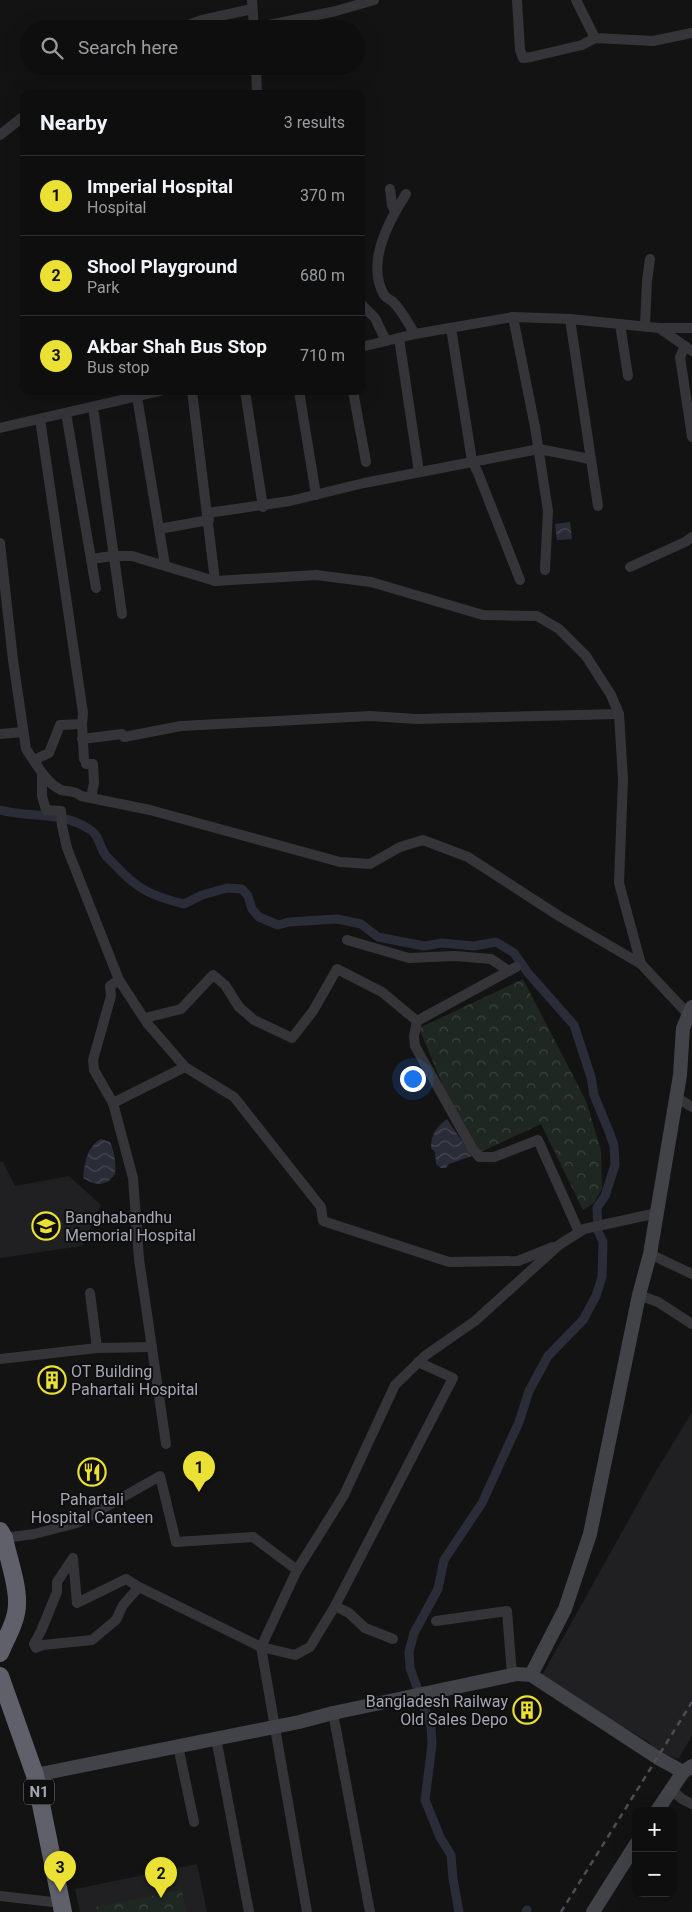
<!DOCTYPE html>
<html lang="en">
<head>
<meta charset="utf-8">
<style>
	:root { --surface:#0e0e0f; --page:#171718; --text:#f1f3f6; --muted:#9b9c9e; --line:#2e2e2f; --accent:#ebe134 }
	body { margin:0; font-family:Roboto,sans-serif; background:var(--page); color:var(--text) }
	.controls { position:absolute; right:15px; bottom:15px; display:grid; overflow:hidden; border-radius:10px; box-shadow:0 5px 20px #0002 }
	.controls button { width:45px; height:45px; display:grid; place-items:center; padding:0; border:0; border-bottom:1px solid var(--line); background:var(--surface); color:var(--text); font:25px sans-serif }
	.you { position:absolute; left:412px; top:1078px; width:18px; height:18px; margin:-12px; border:4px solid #fff; border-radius:50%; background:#1a73e8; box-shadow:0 0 0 8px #1a73e833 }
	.badge { display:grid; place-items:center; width:32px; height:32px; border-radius:50%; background:var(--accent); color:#111; font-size:16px; font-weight:700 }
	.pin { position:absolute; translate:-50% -41px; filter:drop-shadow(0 1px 2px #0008) }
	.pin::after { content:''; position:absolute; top:26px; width:18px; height:15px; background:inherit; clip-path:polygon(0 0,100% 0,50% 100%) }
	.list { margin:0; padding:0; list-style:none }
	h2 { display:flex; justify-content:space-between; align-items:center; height:65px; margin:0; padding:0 20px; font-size:21px }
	h2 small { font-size:16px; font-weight:400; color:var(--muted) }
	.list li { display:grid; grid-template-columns:32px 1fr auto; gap:15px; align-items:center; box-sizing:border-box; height:80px; padding:0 20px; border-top:1px solid var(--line) }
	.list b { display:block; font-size:19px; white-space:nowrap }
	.list p { margin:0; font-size:16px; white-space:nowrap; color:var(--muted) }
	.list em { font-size:16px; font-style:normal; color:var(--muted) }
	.icon { flex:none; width:28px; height:28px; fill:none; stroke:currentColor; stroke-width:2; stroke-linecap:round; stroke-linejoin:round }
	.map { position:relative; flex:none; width:692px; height:1912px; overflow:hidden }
	.search { position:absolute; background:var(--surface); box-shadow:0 5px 20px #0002; left:20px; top:20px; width:345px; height:55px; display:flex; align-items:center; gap:12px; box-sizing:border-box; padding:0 18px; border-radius:28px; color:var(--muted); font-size:19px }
	.panel { position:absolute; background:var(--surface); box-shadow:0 5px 20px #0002; left:20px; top:90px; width:345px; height:305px; border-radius:10px }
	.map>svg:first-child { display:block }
	.built { fill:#201f21 }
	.park { fill:url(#park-crowns) }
	.water { fill:url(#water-waves) }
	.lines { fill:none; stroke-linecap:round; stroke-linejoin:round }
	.canal { stroke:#2a2d38; stroke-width:9 }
	.street { stroke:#353439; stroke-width:10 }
	.secondary { stroke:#424249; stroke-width:14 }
	.highway { stroke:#60606a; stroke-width:18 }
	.rail { stroke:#4d4d54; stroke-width:2.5; stroke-dasharray:6 5; stroke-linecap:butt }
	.labels { text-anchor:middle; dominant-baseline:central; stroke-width:4; stroke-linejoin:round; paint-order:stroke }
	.shield { fill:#0e0e0f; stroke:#787882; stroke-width:1 }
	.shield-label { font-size:15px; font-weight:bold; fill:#a5a5b4 }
	.poi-label { font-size:16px; fill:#a5a5b4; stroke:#0e0e0f; text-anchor:start }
</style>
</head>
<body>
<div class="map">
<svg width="692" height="1912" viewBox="0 0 692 1912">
	<defs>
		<pattern id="park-crowns" width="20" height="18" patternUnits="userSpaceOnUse" patternTransform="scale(1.25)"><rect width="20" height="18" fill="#1f2722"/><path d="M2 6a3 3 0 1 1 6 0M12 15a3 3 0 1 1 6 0" fill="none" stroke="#3d4340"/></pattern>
		<pattern id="water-waves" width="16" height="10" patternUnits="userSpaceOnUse" patternTransform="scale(1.25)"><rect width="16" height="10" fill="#2a2d38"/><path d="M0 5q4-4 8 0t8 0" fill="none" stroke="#464852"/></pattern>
	</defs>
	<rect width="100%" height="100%" fill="#131314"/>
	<g class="built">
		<path d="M0 1162H3L15 1186 69 1176 101 1205 82 1246 0 1258Z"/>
		<path d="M692 1412V1736L678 1759 657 1751 649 1742 540 1679 655 1473Z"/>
		<path d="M197 1864 207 1912H80L75 1889Z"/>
	</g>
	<g class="park">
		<path d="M523 979 586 1101 601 1150 602 1189 594 1203 583 1210 541 1124 472 1156 419 1028Z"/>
		<path d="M182 1890 186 1912H97L96 1907Z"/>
	</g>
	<g class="water">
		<path d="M570 522 572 539 557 540 555 524Z"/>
		<path d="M447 1119 472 1156 449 1164 446 1168H441L436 1164 435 1152 431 1148C431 1135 436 1127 447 1119Z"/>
		<path d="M101 1139 110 1142C115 1153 116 1163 115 1174 106 1187 96 1186 83 1178 85 1161 87 1147 101 1139Z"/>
	</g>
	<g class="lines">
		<g class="canal">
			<path d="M0 810C29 818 62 811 89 829 99 835 98 842 103 851 105 856 111 861 115 865 138 890 152 896 184 904L202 895 227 888 242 889 248 896 252 909 259 917 278 925 289 922 337 919 361 924 378 937 424 946 442 943 474 946 496 942 514 953 528 973 574 1025 591 1077 594 1095 610 1134 614 1146 615 1165 605 1196 597 1208 598 1231 603 1242 602 1277 596 1296 583 1320 548 1356 529 1391 519 1422 482 1503 444 1560 438 1589 414 1633 409 1652 410 1668 431 1726 432 1745 425 1800 440 1837 451 1855 453 1879 459 1912"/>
			<path d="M526 1912 527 1910"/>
		</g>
		<g class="street">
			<path d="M252 0 254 29"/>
			<path d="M517 0 520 50 523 58 531 57 582 45 595 38 653 41 692 33"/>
			<path d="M576 0 595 38"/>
			<path d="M254 28 336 11 374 0"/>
			<path d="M177 29 202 20 252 9"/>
			<path d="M256 66 257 94"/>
			<path d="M0 135 24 116"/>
			<path d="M390 189 392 205 395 211"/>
			<path d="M406 194C388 222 366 263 384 295 387 299 390 299 393 302 401 309 409 325 415 334"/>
			<path d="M361 304 375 318 386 341"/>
			<path d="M513 317 535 427 548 511 545 570"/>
			<path d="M570 319 598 506"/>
			<path d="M620 324 628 376"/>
			<path d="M645 326 647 281 650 259"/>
			<path d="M451 328 472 461 478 473 520 580"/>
			<path d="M659 328 692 351"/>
			<path d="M399 338 419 472"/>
			<path d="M685 346 680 357 692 437"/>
			<path d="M361 347 415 334 513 317 570 319 659 328H692"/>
			<path d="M192 391 215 581"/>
			<path d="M245 391 263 507"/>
			<path d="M299 391 316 495"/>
			<path d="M353 391 366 462"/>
			<path d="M137 397 165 565"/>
			<path d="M93 407 122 614"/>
			<path d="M66 413 96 588"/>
			<path d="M0 428 160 391"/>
			<path d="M208 513 290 501 364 483 539 449 590 459"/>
			<path d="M159 529 209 520"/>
			<path d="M0 543 13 660 26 749 42 773V796L46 810 61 811 62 826 67 848 119 980 110 986 111 996 93 1060 94 1070 113 1103 133 1178 139 1259 166 1444"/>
			<path d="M91 559 113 556H132L215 581 316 575 371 582 483 615 537 616 559 629 586 656 611 695 619 714 623 779 619 883 641 964 688 1014"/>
			<path d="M630 567 685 542 692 537"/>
			<path d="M82 724 84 759"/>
			<path d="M0 734 23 732"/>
			<path d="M82 739 122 734 124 737 181 726 370 716 417 719 619 714"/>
			<path d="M34 760 49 753 60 725 82 724 83 713 40 419"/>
			<path d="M86 764H93L94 783 91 798"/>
			<path d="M42 773C48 780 52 786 61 790 68 792 75 790 81 796L150 810 340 862 370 864 400 847 423 840 468 857 559 916 641 964"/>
			<path d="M347 940 409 958 455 956 491 959 509 971"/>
			<path d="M516 967 417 1021 414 1036 415 1046 472 1148 479 1157H494L538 1140 579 1232"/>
			<path d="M119 980 147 1023 185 1067 234 1097 321 1207 323 1221 449 1262 518 1261 553 1247"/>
			<path d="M145 1018 181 1009 213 975 225 985 239 1007 254 1020 292 1038 313 1011 337 969 382 992 417 1021"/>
			<path d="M676 1097 692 1107"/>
			<path d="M113 1103 185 1067"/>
			<path d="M650 1254 692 1274"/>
			<path d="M639 1295 658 1302 692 1324"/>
			<path d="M97 1348 152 1347"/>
			<path d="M0 1359 97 1348 90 1293"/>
			<path d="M4 1538 34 1534 77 1523 160 1476 176 1542 253 1537 297 1570"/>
			<path d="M139 1587 123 1605 116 1620 92 1640 43 1645 36 1648 34 1644 41 1631 57 1592V1582L73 1558 77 1603 126 1579 139 1587 261 1647 295 1655 310 1647 335 1606 453 1378 418 1362"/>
			<path d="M335 1606 349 1613 365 1628 393 1639"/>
			<path d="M436 1621 507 1611 512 1675"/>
			<path d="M333 1713 370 1912"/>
			<path d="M216 1738 249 1912"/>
			<path d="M178 1746 194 1822"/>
			<path d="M671 1789 682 1799 692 1804"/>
			<path d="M0 1896 61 1903"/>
			<path d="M307 1912 261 1647 297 1570 344 1495 395 1385 426 1355 475 1321 559 1245 584 1229 657 1213"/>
		</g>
		<g class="secondary">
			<path d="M531 1675 565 1609 590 1534 639 1295 650 1254 680 1075 683 1028 692 1007"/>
			<path d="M35 1775 299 1722 333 1713 517 1674 531 1675 658 1758 683 1772 692 1766"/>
			<path d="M657 1811 683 1772"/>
			<path d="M593 1912 636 1844"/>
		</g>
		<g class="highway">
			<path d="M0 1531 4 1538C8 1558 18 1584 17 1604 17 1621 6 1638 0 1653"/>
			<path d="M0 1676 35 1775 63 1912"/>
		</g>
		<path class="rail" d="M561 1912 692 1702"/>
	</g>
	<defs>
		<g id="university-ring" transform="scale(1.4375)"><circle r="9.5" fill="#0e0e0f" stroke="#ebe134" stroke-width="1.5"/><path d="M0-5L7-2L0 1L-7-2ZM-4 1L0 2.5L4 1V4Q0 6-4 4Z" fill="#ebe134"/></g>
		<g id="building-ring" transform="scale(1.4375)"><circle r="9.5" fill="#0e0e0f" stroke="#ebe134" stroke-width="1.5"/><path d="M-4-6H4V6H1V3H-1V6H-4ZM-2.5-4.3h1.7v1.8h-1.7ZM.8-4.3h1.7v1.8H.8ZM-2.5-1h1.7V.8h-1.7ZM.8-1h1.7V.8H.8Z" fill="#ebe134"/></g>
		<g id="restaurant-ring" transform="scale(1.4375)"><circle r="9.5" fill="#0e0e0f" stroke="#ebe134" stroke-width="1.5"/><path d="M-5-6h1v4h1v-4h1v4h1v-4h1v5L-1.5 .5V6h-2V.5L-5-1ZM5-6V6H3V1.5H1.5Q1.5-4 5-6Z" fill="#ebe134"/></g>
	</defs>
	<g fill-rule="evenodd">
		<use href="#university-ring" x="46" y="1226"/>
		<use href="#building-ring" x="52" y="1380"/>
		<use href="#restaurant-ring" x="92" y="1472"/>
		<use href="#building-ring" x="527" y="1710"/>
	</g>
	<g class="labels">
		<rect class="shield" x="24" y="1779.5" width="30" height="25" rx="4"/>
		<g class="shield-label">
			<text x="39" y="1792">N1</text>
		</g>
		<g class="poi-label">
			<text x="65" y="1217">Banghabandhu<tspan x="65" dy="18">Memorial Hospital</tspan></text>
			<text x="71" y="1371">OT Building<tspan x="71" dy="18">Pahartali Hospital</tspan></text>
			<text x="92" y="1499" text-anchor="middle">Pahartali<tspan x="92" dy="18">Hospital Canteen</tspan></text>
			<text x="508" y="1701" text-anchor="end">Bangladesh Railway<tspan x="508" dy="18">Old Sales Depo</tspan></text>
		</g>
	</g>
</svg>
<div class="controls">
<button>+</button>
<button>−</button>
</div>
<div class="you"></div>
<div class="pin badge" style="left:199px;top:1492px">1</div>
<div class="pin badge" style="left:161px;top:1898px">2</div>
<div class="pin badge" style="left:60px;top:1892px">3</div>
<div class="search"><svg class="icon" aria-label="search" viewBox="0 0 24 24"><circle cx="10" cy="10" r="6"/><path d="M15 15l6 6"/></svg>Search here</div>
<section class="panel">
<h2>Nearby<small>3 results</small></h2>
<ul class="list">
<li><span class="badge">1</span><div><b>Imperial Hospital</b><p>Hospital</p></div><em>370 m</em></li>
<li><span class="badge">2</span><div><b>Shool Playground</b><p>Park</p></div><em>680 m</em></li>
<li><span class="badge">3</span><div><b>Akbar Shah Bus Stop</b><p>Bus stop</p></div><em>710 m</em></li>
</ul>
</section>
</div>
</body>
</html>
